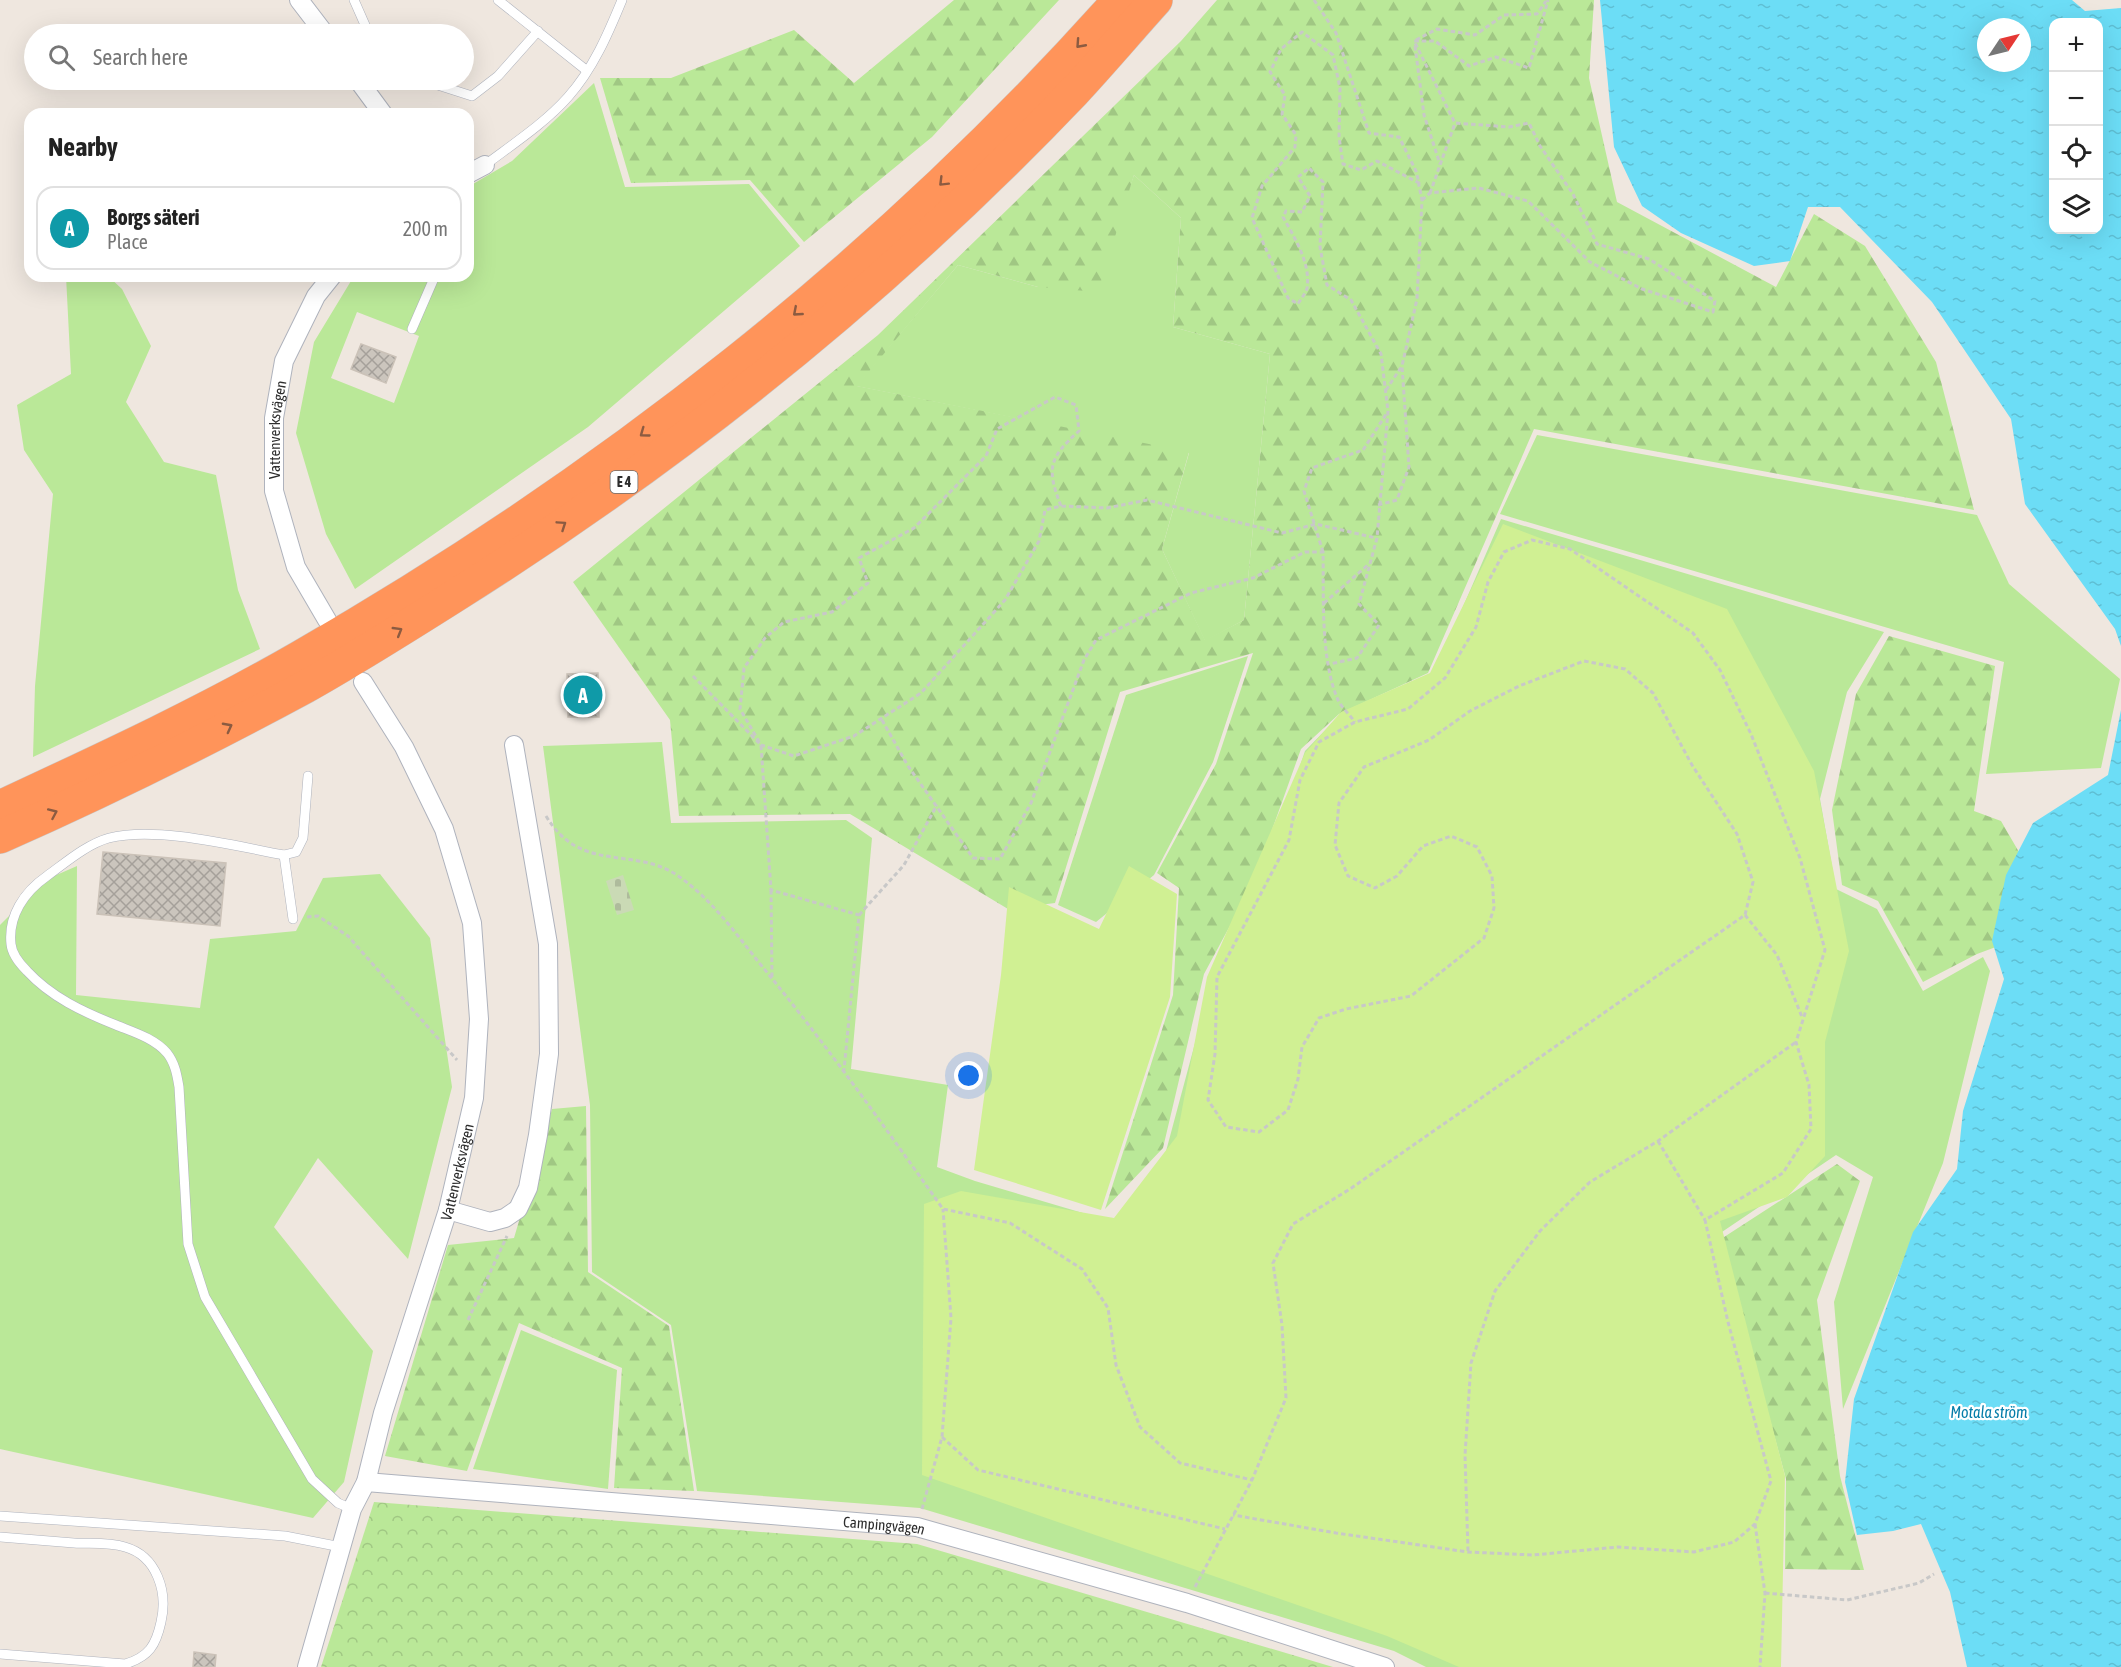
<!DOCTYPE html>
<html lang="en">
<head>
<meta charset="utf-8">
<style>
	:root { --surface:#fff; --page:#f2f2f2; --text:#222; --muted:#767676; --line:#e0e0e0; --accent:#3c70ff }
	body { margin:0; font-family:"Asap Condensed",sans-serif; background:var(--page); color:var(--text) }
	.controls { position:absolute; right:18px; top:18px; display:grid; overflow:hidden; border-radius:12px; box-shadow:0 6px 24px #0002 }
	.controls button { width:54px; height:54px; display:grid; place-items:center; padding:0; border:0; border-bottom:2px solid var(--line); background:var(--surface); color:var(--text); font:30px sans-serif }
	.compass { position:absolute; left:1977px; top:18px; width:54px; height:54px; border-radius:50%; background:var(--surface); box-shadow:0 6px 24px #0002; rotate:55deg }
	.you { position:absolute; left:969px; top:1076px; width:21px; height:21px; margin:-15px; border:4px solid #fff; border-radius:50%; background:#1a73e8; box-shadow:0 0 0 9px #1a73e833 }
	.badge { display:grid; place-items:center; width:39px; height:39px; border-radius:50%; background:var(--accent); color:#fff; font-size:20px; font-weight:700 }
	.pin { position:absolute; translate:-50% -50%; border:3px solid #fff; box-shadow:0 2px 6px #0006 }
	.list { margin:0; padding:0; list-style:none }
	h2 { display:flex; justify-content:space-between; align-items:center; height:78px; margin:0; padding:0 24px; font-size:26px }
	h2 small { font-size:20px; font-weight:400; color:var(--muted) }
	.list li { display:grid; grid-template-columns:39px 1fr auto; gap:18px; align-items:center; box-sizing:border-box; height:84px; margin:0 12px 12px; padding:0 12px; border:2px solid var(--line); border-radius:18px }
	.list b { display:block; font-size:22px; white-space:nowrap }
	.list p { margin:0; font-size:20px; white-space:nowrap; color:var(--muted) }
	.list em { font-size:20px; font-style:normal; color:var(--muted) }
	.icon { flex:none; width:33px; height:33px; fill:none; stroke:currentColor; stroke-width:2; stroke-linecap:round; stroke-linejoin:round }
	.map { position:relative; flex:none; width:2121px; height:1667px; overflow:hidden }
	.search { position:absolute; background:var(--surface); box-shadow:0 6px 24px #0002; left:24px; top:24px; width:450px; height:66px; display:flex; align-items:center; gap:15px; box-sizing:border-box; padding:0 21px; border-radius:33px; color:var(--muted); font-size:22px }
	.panel { position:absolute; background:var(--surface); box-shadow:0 6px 24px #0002; left:24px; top:108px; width:450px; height:174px; border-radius:18px }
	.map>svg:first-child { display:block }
	.grass { fill:#bae898; fill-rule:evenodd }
	.forest { fill:url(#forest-firs); fill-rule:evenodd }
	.cemetery { fill:url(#cemetery-stones) }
	.park { fill:url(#park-crowns) }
	.pitch { fill:#d0f093 }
	.water { fill:url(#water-ripples); fill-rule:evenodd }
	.building { fill:url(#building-cross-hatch); stroke:#cbc2b8; stroke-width:1.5 }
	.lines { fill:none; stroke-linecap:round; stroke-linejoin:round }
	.lane-casing { stroke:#afb3bd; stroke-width:10 }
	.street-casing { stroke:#afb3bd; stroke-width:20 }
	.highway-casing { stroke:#c8c8c8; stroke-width:34 }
	.path { stroke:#c8c8c8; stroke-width:3; stroke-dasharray:4.5 3; stroke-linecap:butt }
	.lane { stroke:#fff; stroke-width:9 }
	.street { stroke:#fff; stroke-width:18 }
	.highway { stroke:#ff945a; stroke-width:33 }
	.oneway { stroke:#8c5b41 }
	.labels { text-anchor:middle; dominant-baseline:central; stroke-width:4.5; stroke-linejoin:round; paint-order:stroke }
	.shield { fill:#fff; stroke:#6c6c6c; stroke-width:1.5 }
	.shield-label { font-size:14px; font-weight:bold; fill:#2d2d2d }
	.street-label { font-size:15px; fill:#2d2d2d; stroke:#fff }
	.water-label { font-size:16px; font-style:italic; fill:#057da9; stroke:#fff }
</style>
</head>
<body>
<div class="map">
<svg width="2121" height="1667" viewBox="0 0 2121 1667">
	<defs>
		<pattern id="forest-firs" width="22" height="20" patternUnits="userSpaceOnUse" patternTransform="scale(1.5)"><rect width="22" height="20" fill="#bae898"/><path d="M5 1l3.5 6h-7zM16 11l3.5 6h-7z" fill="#a0c783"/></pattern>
		<pattern id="cemetery-stones" width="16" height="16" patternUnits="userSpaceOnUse" patternTransform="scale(1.5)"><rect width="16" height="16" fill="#cadab5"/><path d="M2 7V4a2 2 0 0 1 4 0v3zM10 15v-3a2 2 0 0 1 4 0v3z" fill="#aebb9c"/></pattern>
		<pattern id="park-crowns" width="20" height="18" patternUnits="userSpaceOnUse" patternTransform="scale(1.5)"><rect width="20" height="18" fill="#bae898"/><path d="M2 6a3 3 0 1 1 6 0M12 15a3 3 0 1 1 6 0" fill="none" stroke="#a0c783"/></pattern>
		<pattern id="water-ripples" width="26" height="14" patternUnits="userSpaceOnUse" patternTransform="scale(1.5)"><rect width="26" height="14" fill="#6cddf6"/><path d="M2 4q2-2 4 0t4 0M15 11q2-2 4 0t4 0" fill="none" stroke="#5ebed3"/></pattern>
		<pattern id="building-cross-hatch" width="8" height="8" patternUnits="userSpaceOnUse" patternTransform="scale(1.5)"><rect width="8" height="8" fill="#cbc5bd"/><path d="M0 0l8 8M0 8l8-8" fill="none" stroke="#a5a09a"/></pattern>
	</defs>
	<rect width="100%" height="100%" fill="#efe7df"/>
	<g class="grass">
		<path d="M594 83 625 187 749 184 800 246 588 427 355 589 326 534 296 433 314 342 354 276H468V187L512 161ZM357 312 419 336 394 403 331 378Z"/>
		<path d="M1134 175 1181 218 1173 327 1270 354 1244 620 1205 641 1162 549 1189 453 856 386 958 265 1038 287 1122 210Z"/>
		<path d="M66 276H108L122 289 151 346 126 402 164 462 216 475 238 590 260 649 33 757 35 686 53 494 24 450 17 405 71 374Z"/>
		<path d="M1537 435 1977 515 2009 584 2120 679 2101 768 1986 774 2004 662 1500 514Z"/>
		<path d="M1501 519 1884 632 1847 692 1820 799 1836 889 1877 909 1923 991 1983 957 1990 971 1943 1163 1843 1409 1834 1302 1873 1177 1836 1155 1716 1236 1768 1667H1426L1394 1651 920 1508 697 1491 671 1325 592 1272 590 1105 543 746 662 742 671 823 846 820 872 838 851 1069 948 1085 937 1167 975 1181 1120 1224 1165 1155 1213 976 1259 889 1305 751 1337 718 1433 676Z"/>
		<path d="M1248 656 1213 762 1154 875 1096 922 1058 905 1126 695Z"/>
		<path d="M77 866 76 995 200 1008 210 939 296 931 323 878 380 874 430 938 452 1087 408 1259 318 1158 274 1227 373 1351 344 1482 313 1518 0 1449V925L45 880Z"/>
		<path d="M521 1330 617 1370 608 1489 473 1469Z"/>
	</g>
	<g class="forest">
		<path d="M954 0H1059L932 137 804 242 750 180 631 183 600 78H671L794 30 854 83Z"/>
		<path d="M1217 0H1594L1589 78 1617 202 1776 287 1814 214 1865 246 1936 362 1974 510 1534 429 1428 673 1339 714 1301 749 1253 883 1204 974 1163 1148 1105 1209 1173 995 1179 888 1157 873 1216 764 1253 653 1120 692 1055 903 1008 909 850 814 679 816 670 720 573 582 878 335 1181 41ZM1134 175 1181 218 1173 327 1270 354 1244 620 1205 640 1162 549 1189 452 857 386 958 265 1038 287 1098 292Z"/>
		<path d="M1889 636 1995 666 1974 811 2001 821 2060 923 1977 954 1923 982 1878 901 1842 885 1832 810 1856 694Z"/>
		<path d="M586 1106 588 1272 669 1326 694 1491 614 1488 622 1368 519 1323 467 1471 385 1456 448 1245 514 1238 552 1109Z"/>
		<path d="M1837 1164 1860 1181 1817 1300 1840 1476 1864 1570 1785 1569 1786 1479 1721 1239Z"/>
	</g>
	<path class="cemetery" d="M623 875 634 910 617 915 606 881Z"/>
	<path class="park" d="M374 1502 917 1544 1333 1667H321Z"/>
	<g class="pitch">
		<path d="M1503 524 1727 609 1814 771 1849 951 1825 1042V1156L1787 1197 1720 1221 1785 1476 1781 1667H1459L1387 1636 922 1475 924 1204 961 1191 1114 1218 1177 1136 1207 977 1305 753 1341 712 1430 673Z"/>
		<path d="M1129 866 1177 894 1170 997 1101 1210 974 1170 1001 975 1009 887 1099 929Z"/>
	</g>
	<g class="water">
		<path d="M1600 0H2072L2085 11 2121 8V646L2115 629 2025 504 2011 419 1932 302 1840 207H1808L1790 261 1754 266 1681 233 1642 206 1614 147ZM2054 22H2098V230H2054ZM1986 27H2022V63H1986Z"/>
		<path d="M2121 710V1667H1967L1950 1592 1921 1524 1893 1531 1857 1535 1845 1482 1854 1399 1913 1232 1957 1169 1963 1111 2004 979 1992 941 2006 875 2033 823 2108 775Z"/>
	</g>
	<g class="building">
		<path d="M361 344 396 357 386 383 351 369Z"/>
		<path d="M598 673 599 717H568L567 674Z"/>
		<path d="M103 852 226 863 220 926 97 914Z"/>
		<path d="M194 1652 216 1655 215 1667H193Z"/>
	</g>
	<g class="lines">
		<g class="lane-casing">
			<g id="lane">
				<path d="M354 0 369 34"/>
				<path d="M498 0 586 70"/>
				<path d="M422 80 472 96 498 76 538 31"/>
				<path d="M485 165C513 144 545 123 568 97 593 69 608 34 622 0"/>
				<path d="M412 329 435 276"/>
				<path d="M308 776 303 838 296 852 284 855C235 846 157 826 109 838 87 844 65 863 47 876 24 892 8 916 11 944 12 955 20 964 27 971 51 997 83 1012 116 1025 133 1032 154 1038 167 1053 175 1063 177 1075 179 1087L188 1244 205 1297 312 1479 338 1503 352 1509"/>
				<path d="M284 855 293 919"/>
				<path d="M0 1516 285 1536 341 1547"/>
				<path d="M0 1537C25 1539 49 1541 74 1543 90 1544 109 1542 125 1547 157 1556 168 1592 161 1622 156 1645 149 1657 125 1664L0 1654"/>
			</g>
		</g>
		<g class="street-casing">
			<g id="street">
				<path d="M299 0 325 34"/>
				<path d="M358 80 383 114"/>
				<path d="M468 174 485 165"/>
				<path id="s1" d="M327 620 296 567 274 491V418L284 361 316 296 332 276"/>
				<path d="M448 1210 490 1222 505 1218 518 1209 528 1188 538 1135 549 1054 548 944 514 745"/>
				<path id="s2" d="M366 1482 917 1527 1187 1603 1385 1667"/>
				<path id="s3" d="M307 1667 352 1509 366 1482 383 1413 448 1210 474 1098 479 1019 472 923 444 829 404 747 363 682"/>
			</g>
		</g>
		<g class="highway-casing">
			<g id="highway">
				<path d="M0 807C101 760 203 713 300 657 605 482 885 263 1119 0"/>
				<path d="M0 837C104 791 205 741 305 687 355 659 404 628 453 597 679 455 890 285 1074 92 1102 62 1128 31 1156 0"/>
			</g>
		</g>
		<g class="path">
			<path d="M1314 0 1336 33 1369 133 1399 137 1416 171 1419 183 1377 161 1361 170 1343 164 1339 137 1340 88 1333 55 1302 32 1281 49 1270 72 1285 95 1282 114 1296 135 1295 147 1262 186 1252 218 1288 298 1298 304C1300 300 1306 293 1307 288 1311 263 1294 237 1283 217L1286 211 1302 212 1310 196 1298 177 1309 168 1323 182 1320 247 1327 285 1351 300 1381 354 1388 411 1377 538 1359 604 1379 625 1357 658 1330 664"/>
			<path d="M1416 40 1437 29 1475 35 1504 15 1537 14 1546 1"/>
			<path d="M1415 46 1424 115 1440 164"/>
			<path d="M1430 193 1455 123"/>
			<path d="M1422 200 1430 193 1479 188 1528 201 1590 262 1642 289 1713 312 1715 301 1649 259 1597 244 1573 194 1540 146 1529 123 1509 127 1455 123 1414 41H1435L1469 66 1496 57 1529 68 1548 0"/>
			<path d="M1386 390 1402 366"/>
			<path d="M1378 505 1397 500 1409 467 1402 366 1417 299 1422 200 1418 181"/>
			<path d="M1061 506C1046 468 1049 458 1079 431L1076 405 1055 397 997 429 986 456 914 528 859 558 868 583 832 612 784 622 765 638 744 668 740 709 761 745 794 756 854 736 921 693 1005 600 1039 541 1045 510 1061 506 1107 508 1147 500 1282 533 1316 524 1376 538"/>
			<path d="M1323 552 1304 491 1312 468 1363 450 1387 413"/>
			<path d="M1324 603 1369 564"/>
			<path d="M693 676 761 745 771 890 859 915 844 1070"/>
			<path d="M882 720 908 766 973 858 1000 859 1031 803 1084 660 1096 640 1191 593 1253 578 1305 552H1323C1324 595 1320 659 1338 700 1342 708 1350 715 1355 722"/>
			<path d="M546 816C582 876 636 844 681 878 713 901 736 934 761 965 825 1043 884 1126 943 1209L1010 1223 1082 1269 1108 1308 1116 1365 1140 1427 1180 1463 1252 1480"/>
			<path d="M771 890 772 978"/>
			<path d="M859 915 904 865 937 805"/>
			<path d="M1745 915 1777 955 1802 1017"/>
			<path d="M307 917 318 916 348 936 457 1060"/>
			<path d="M1658 1141 1705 1220"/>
			<path d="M468 1320 507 1236"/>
			<path d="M942 1437 978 1470 1225 1529"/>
			<path d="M922 1509 942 1437 951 1318 943 1209"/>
			<path d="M1755 1524 1765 1593 1760 1667"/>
			<path d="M1468 1551 1465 1455 1471 1363 1495 1291 1540 1231 1590 1182 1658 1141 1796 1042"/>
			<path d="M1195 1587 1252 1480 1286 1398 1282 1325 1273 1263 1293 1224 1350 1189 1745 915 1753 882 1737 834 1692 765 1653 693 1625 669 1584 661 1519 686 1470 711 1429 740 1364 767 1339 803 1335 845 1348 876 1375 888 1397 876 1423 846 1451 836 1477 847 1492 876 1494 908 1484 938 1411 996 1346 1009 1319 1018 1302 1047 1298 1079 1288 1110 1259 1132 1226 1127 1208 1100 1215 1054 1217 977 1289 840 1300 780 1319 742 1355 722 1408 709 1445 678 1476 627 1488 582 1504 552 1532 540 1570 549 1693 633 1720 670 1751 734 1800 858 1825 950 1796 1042 1809 1085 1811 1129 1783 1173 1705 1220 1728 1322 1771 1481 1755 1524 1734 1542 1694 1552 1618 1547 1533 1555 1468 1552 1336 1533 1233 1515"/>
			<path d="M1765 1593 1847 1600 1919 1583 1934 1574"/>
		</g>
		<use href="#lane" class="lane"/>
		<use href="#street" class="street"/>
		<use href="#highway" class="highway"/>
	</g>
	<defs><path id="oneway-chevron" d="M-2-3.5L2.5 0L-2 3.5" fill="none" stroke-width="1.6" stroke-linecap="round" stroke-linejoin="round" transform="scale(1.5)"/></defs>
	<g class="oneway">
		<use href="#oneway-chevron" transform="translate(1080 44) rotate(132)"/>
		<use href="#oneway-chevron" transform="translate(943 182) rotate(135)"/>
		<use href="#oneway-chevron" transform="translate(797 312) rotate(139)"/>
		<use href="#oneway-chevron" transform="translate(644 433) rotate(144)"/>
		<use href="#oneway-chevron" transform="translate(562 525) rotate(-34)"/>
		<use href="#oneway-chevron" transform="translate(398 631) rotate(-31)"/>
		<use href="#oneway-chevron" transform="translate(228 727) rotate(-28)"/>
		<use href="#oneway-chevron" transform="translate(53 813) rotate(-24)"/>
	</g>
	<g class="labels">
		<rect class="shield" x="610.5" y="471" width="27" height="22" rx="4.5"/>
		<g class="shield-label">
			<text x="624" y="482">E 4</text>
		</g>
		<g class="street-label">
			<text stroke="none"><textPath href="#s1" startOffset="202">Vattenverksvägen</textPath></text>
			<text stroke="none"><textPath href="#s3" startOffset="518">Vattenverksvägen</textPath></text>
			<text stroke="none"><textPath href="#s2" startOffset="520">Campingvägen</textPath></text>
		</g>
		<g class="water-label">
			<text x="1989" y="1412">Motala ström</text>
		</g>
	</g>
</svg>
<div class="controls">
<button>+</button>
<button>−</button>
<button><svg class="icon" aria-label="locate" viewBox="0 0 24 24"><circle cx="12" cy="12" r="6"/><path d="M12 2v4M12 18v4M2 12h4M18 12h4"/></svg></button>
<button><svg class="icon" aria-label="layers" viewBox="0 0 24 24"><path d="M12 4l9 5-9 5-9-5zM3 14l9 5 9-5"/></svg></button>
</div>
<svg class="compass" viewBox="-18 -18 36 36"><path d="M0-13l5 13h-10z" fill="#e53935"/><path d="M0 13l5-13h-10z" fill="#767676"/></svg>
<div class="you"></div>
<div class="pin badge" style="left:583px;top:695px;background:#0f9aa8">A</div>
<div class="search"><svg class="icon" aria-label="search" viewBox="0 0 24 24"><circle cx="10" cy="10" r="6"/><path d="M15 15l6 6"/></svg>Search here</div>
<section class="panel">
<h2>Nearby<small></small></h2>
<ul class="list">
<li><span class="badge" style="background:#0f9aa8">A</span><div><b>Borgs säteri</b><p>Place</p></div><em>200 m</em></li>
</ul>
</section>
</div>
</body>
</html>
